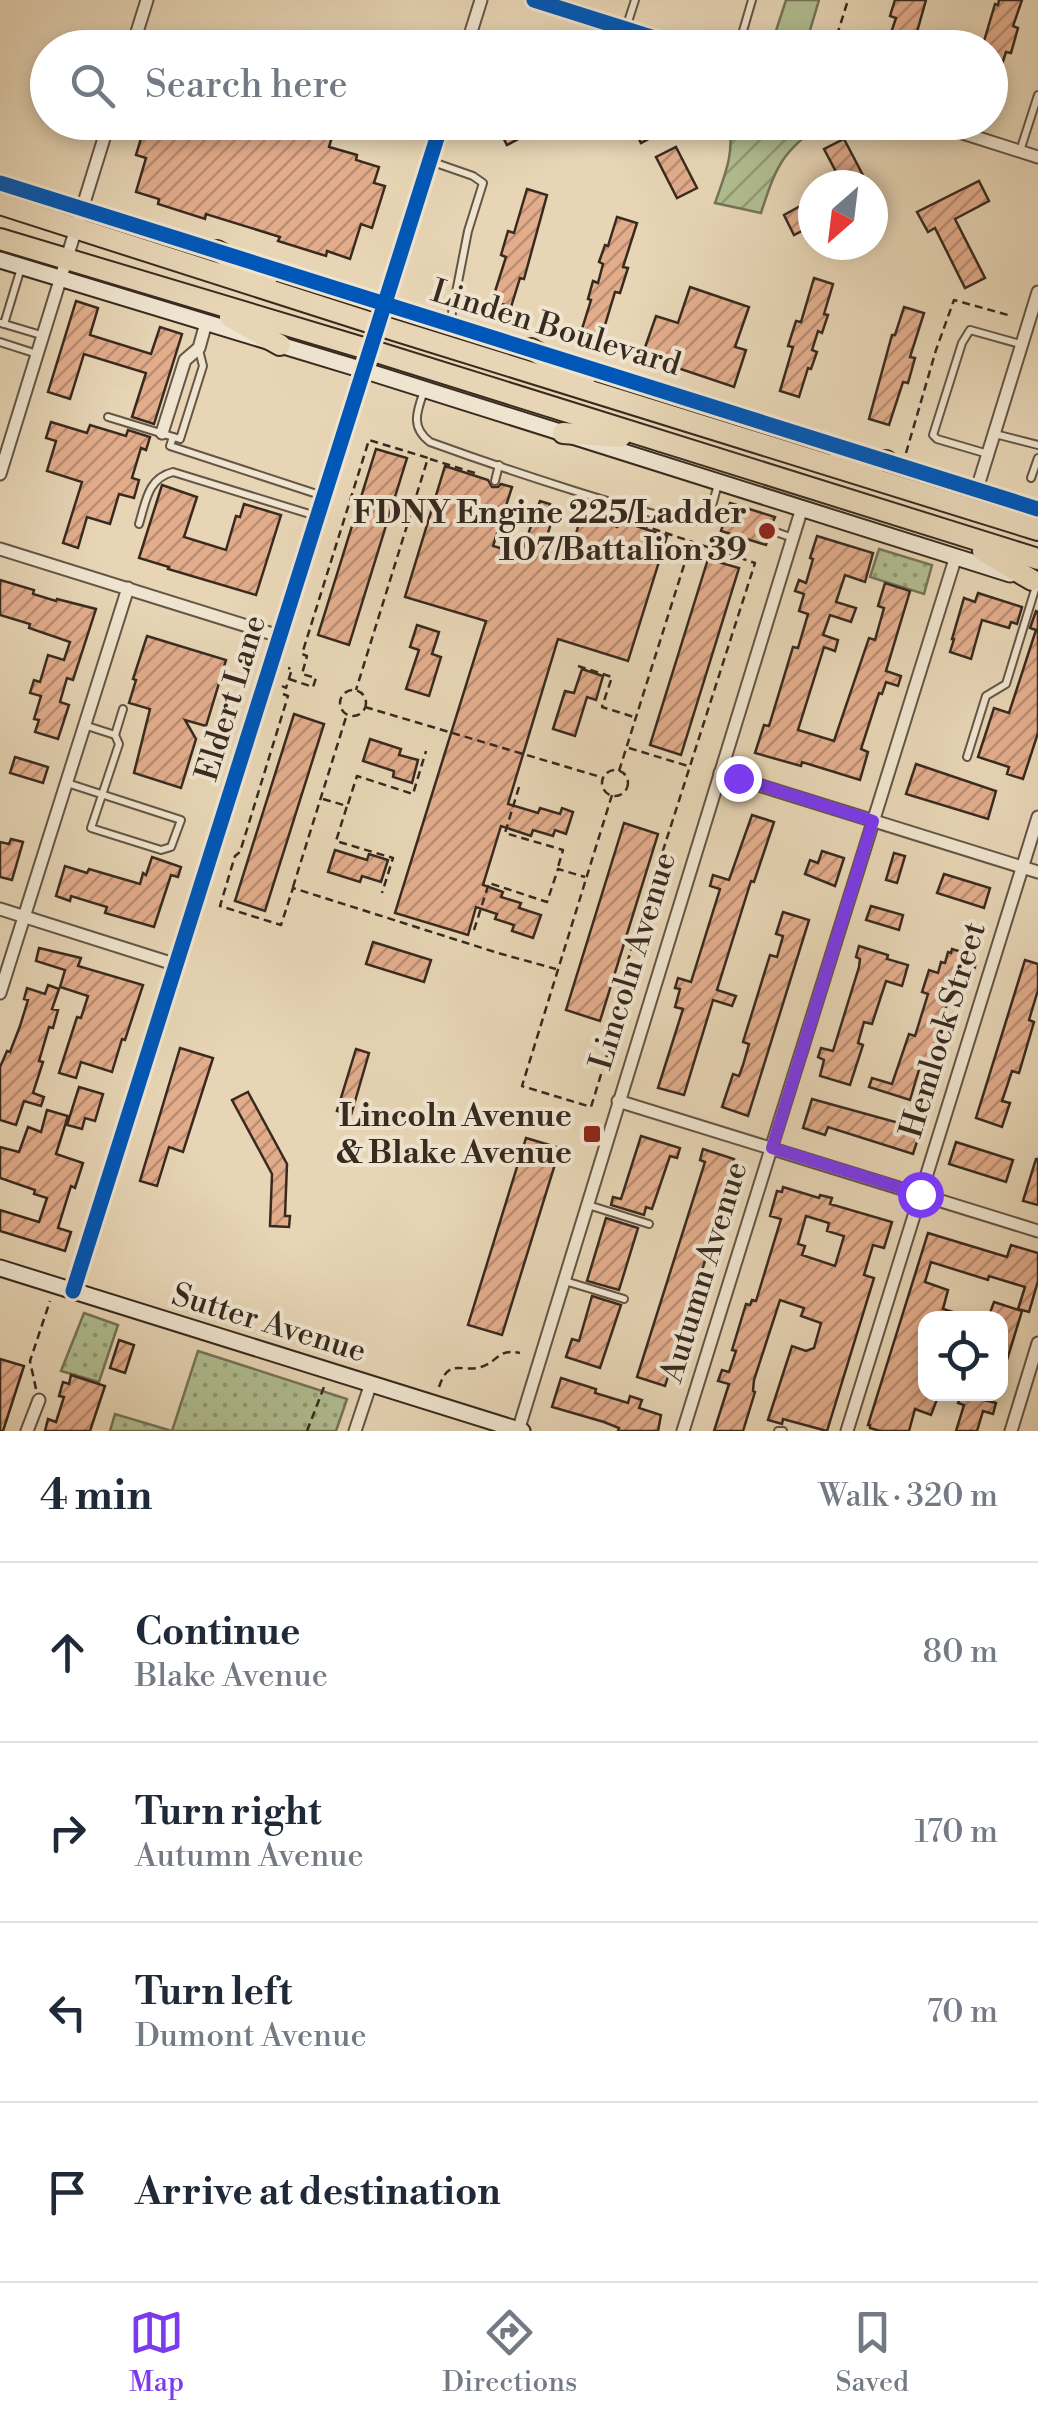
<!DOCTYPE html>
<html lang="en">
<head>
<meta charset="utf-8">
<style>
	:root { --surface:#fff; --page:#f2f2f3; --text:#1f2937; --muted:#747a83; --line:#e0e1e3; --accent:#7c3aed }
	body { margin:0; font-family:"Libre Bodoni",serif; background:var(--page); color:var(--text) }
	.controls { position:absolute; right:30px; bottom:30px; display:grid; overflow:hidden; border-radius:20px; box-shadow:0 5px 15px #0003 }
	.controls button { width:90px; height:90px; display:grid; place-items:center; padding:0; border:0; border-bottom:2px solid var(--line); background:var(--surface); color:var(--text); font:50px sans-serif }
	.compass { position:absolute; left:798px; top:170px; width:90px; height:90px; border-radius:50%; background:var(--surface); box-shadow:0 5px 15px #0003; rotate:208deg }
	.stop { position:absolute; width:30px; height:30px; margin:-22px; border:8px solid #7c3aed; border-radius:50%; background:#fff }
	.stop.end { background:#7c3aed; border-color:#fff; box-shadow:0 2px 10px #0008 }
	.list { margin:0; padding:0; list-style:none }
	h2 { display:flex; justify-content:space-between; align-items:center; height:130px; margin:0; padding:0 40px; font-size:42px }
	h2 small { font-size:32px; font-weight:400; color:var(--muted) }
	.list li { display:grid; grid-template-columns:65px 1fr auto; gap:30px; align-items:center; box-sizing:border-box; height:180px; padding:0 40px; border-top:2px solid var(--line) }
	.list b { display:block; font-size:38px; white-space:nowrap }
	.list p { margin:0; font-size:32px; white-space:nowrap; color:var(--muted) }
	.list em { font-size:32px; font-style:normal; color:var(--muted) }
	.icon { flex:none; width:55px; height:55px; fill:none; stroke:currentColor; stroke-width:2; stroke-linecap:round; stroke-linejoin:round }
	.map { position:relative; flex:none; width:1038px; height:1431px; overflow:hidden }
	.search { position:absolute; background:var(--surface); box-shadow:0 5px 15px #0003; left:30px; right:30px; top:30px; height:110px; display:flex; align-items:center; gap:25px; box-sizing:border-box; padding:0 35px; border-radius:55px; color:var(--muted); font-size:38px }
	.sheet { height:850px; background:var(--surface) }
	nav { display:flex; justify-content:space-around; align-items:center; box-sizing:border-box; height:140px; border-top:2px solid var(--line); background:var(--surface); font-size:28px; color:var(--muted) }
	nav a { display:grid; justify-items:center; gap:5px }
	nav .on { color:var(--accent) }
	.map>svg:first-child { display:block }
	.grass { fill:url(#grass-dots); stroke:#747458; stroke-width:2.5 }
	.garden { fill:url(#garden-furrows); stroke:#747458; stroke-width:2.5 }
	.pitch { fill:#b1be91; stroke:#747458; stroke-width:2.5 }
	.building { fill:url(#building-hatch); stroke:#382a1f; stroke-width:2.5; fill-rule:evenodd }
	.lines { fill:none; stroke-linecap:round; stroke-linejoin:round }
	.lane-casing { stroke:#645544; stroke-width:10 }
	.street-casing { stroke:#645544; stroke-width:15 }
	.secondary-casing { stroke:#382a1f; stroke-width:19 }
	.highway-casing { stroke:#382a1f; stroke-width:24 }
	.path { stroke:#382a1f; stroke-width:2.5; stroke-dasharray:8 5; stroke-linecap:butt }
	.lane { stroke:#efe4cf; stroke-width:6 }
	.street { stroke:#efe4cf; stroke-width:11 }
	.secondary { stroke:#efe4cf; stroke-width:15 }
	.highway { stroke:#e7d5b5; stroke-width:20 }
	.cycleway-casing { stroke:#efe4cf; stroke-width:21 }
	.cycleway { stroke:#0057b8; stroke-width:15 }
	.route { stroke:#7c3aed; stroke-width:12 }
	.poi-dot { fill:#8f2418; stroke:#efe4cf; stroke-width:4 }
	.labels { text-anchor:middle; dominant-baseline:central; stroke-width:8; stroke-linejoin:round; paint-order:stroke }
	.street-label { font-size:32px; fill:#382a1f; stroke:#efe4cf }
	.poi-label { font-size:32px; font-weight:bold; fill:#382a1f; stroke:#efe4cf; text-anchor:end }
</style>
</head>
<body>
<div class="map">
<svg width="1038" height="1431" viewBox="0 0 1038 1431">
	<defs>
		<pattern id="grass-dots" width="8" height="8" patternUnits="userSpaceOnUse" patternTransform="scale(2.5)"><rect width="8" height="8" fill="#b1be91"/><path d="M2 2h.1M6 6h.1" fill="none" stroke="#919b76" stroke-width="1.8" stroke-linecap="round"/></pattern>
		<pattern id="garden-furrows" width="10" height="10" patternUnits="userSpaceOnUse" patternTransform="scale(2.5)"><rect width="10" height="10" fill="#b1be91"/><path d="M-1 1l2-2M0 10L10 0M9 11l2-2" fill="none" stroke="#919b76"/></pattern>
		<pattern id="building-hatch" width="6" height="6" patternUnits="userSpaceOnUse" patternTransform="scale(2.5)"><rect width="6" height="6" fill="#e3ad8c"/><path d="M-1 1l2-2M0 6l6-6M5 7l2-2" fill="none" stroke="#b98d72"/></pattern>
	</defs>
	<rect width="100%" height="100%" fill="#e7d5b5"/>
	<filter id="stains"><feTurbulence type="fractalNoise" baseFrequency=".002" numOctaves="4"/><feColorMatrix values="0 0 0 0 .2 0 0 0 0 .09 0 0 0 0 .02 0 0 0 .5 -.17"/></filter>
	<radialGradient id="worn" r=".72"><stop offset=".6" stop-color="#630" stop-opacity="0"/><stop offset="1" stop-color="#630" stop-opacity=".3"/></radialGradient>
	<g class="grass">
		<path d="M879 549 932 565 924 594 870 577Z"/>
		<path d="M84 1313 118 1325 99 1382 61 1371Z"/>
		<path d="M198 1351 347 1399 336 1431H110L115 1414 172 1431Z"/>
	</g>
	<path class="garden" d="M728 123H822C782 152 776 166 761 213L715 203C724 177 736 150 728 123Z"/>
	<path class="pitch" d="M786 0H819L805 47 773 40Z"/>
	<g class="building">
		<path d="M895 0H926L915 39 912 38 909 48H886L896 18 890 16Z"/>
		<path d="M999 0H1022L1013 26 1018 28 1011 53 1006 52 993 92H990V48H982L995 4 998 5Z"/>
		<path d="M146 122H283L297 130 298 127 332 137 329 147 357 155 356 160 379 167 374 183 385 186 372 228 361 224 350 259 327 251 326 256 278 241 280 237 206 214 205 219 158 204 159 199 136 192 146 158 136 155Z"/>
		<path d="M495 122H550L507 145Z"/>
		<path d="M630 122H680L641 143Z"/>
		<path d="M844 139 854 158 868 185H843L824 149Z"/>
		<path d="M676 147 697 188 677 198 656 157Z"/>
		<path d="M979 181 989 201 955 219 985 278 965 288 935 228 928 232 917 212Z"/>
		<path d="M527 189 547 195 524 279 520 278 511 307 492 301 506 257 501 255 508 231 514 233Z"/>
		<path d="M813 199V225L794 235 784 215Z"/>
		<path d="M617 217 637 223 623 267 628 268 620 293 615 292 602 335 582 329 591 300 588 299 593 281 598 283 603 264 599 262 605 245 608 246Z"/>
		<path d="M814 278 833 284 824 314 828 315 822 333 818 331 812 350 817 352 811 369 808 368 799 397 780 391 793 347 788 346 796 321 801 322Z"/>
		<path d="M690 287 749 307 735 347 746 350 734 387 642 356 656 316 678 323Z"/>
		<path d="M76 301 98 308 90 335 151 354 160 327 182 334 154 424 132 417 146 373 84 354 70 399 48 392Z"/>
		<path d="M904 307 924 313 910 357 915 358 908 383 903 382 889 425 869 419 892 335H895Z"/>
		<path d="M51 422 87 433 90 425 126 436 128 430 150 437 146 450 141 448 132 478 139 480 134 498 119 494 110 524 87 517 78 548 63 543 82 482 47 471 56 441 46 438Z"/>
		<path d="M376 449 407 458 349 645 318 635Z"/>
		<path d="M445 466 488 480 492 487H498L501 484 512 487 493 546 521 554 540 501 550 504 548 511 554 513 543 550 569 558 580 520 597 525 601 515 611 518 612 524 617 527 624 522 667 536 628 661 558 639 508 804 538 813 540 808 560 814 562 808 573 812 566 834 555 830 553 836 533 830 531 836 501 826 483 885 503 892 501 897 521 903 519 908 541 915 533 938 512 931 514 925 495 919 497 914 476 907 468 935 395 913 486 621 405 597Z"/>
		<path d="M162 485 197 497 184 537 226 550 236 516 240 517 244 504 281 515 256 595 168 569 169 567 139 558Z"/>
		<path d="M730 503 775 517 772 524H766L763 529 764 534 768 537 766 545 721 531Z"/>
		<path d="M817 536 873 553 865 582 845 575 836 602 856 608 851 622 830 615 823 635 838 640 835 651 824 647 798 730 834 741 869 638 875 640 884 608 878 606 885 583 910 591 886 671 901 676 898 686 886 682 882 694 879 693 861 749 868 752 860 780 802 762 801 766 755 753 764 725 769 726 793 647 798 648 808 614 799 611 804 594 795 591 799 580 806 583 813 559 810 558Z"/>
		<path d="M708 559 739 568 681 755 650 745Z"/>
		<path d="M0 580 34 590 33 594 56 601 57 599 96 609 73 680 67 678 60 702 69 705 58 739 35 732 39 720 34 719 41 696 30 693 34 680 40 682 48 655 64 660 70 642 29 628 30 624 0 615Z"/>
		<path d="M978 593 1022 607 1017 624 1011 622 1009 628 982 620 971 659 950 652 954 639H952L964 598 975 602Z"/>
		<path d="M1036 611 1038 612V733L1023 779 1007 774 1009 767 978 757 994 708 1009 713 1036 630 1030 628Z"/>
		<path d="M417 625 439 632 432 654 441 657 429 696 406 689 419 650 410 647Z"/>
		<path d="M147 636 226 660 206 726 185 720 196 739 181 788 134 773 150 709 129 703 136 680 133 679Z"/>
		<path d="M582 669 603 676 596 700 587 697 575 736 553 729 565 691 574 693Z"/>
		<path d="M294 714 324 724 265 911 235 901Z"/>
		<path d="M370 739 401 749 399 755 418 760 412 783 393 777 394 771 363 761Z"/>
		<path d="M15 757 48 767 43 783 10 773Z"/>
		<path d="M916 764 996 791 988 819 906 794Z"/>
		<path d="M752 815 774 822 754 882 751 881 717 990 736 996 732 1006 713 1000 684 1095 658 1088 683 1009 675 1007 680 989 675 988 678 978 691 982 720 889 710 886 713 875 729 880Z"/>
		<path d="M624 823 658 834 600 1021 566 1010Z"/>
		<path d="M11 839 23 842 12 880 0 877V842L9 844Z"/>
		<path d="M335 850 367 860 369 854 388 860 381 882 362 876 360 882 328 872Z"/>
		<path d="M822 851 844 858 835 886 805 874 810 860 818 863Z"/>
		<path d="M894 853 905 856 897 883 886 880Z"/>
		<path d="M152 857 181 867 178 877 171 875 154 927 105 913 107 907 71 896 70 901 56 896 65 866 87 873 89 869 140 884 143 873 146 875Z"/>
		<path d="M944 874 990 888 984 908 937 893Z"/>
		<path d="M871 906 903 915 899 930 866 920Z"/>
		<path d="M783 912 809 920 748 1116 722 1107 733 1074 739 1076 743 1065 749 1044 743 1042 770 955 777 957 783 936 776 934Z"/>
		<path d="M373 942 431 960 424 982 366 964Z"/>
		<path d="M859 946 888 955 887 959 908 965 902 986 886 981 872 1024 864 1022 858 1043 863 1045 850 1085 820 1076 824 1060 818 1057 821 1048 833 1051 859 967 860 959 856 957Z"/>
		<path d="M39 948 81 958 78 966 143 985 125 1040 122 1039 112 1072 81 1062 76 1078 59 1073 77 1017 81 1018 88 996 60 987 65 970 36 961Z"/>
		<path d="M952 949 978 957 972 976 956 975 928 1065 921 1063 910 1100 869 1087 872 1078 892 1084 909 1034 915 1036 928 994 922 992 929 970 938 973 941 962 945 963 948 952 951 953Z"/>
		<path d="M1025 960 1038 964V990L1029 1020 1034 1022 1019 1073 1012 1071 1002 1101 1010 1103 1002 1127 976 1118Z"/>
		<path d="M48 985 59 989 52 1009 58 1010 53 1028 49 1027 39 1061 43 1062 33 1093 44 1097 41 1106 24 1101 16 1125 0 1120V1067L7 1051 10 1052 20 1026 28 1000 24 999 27 988 45 994Z"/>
		<path d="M180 1048 213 1058 183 1152 169 1147 157 1186 140 1181Z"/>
		<path d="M356 1049 369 1053 351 1115 337 1111Z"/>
		<path d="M79 1087 103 1094 95 1121 85 1118 82 1129 67 1125Z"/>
		<path d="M248 1092 287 1164 285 1216H290L289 1227 270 1226 272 1174 232 1100Z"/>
		<path d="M812 1099 921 1129 913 1154 828 1127 825 1135 803 1128Z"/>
		<path d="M47 1110 68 1116 56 1154 83 1163 75 1188 71 1186 58 1228 71 1232 65 1251 0 1231V1210L39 1222 47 1198 34 1194 35 1190 0 1178V1147L19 1152 28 1127 41 1132Z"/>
		<path d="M641 1136 680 1148 677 1158 670 1156 652 1209 646 1207 644 1215 611 1205 613 1197 621 1199Z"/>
		<path d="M526 1138 560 1148 502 1335 468 1325Z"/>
		<path d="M956 1142 1013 1160 1006 1182 949 1164Z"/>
		<path d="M703 1149 734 1159 716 1217H719L665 1386 637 1377 705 1162 700 1160Z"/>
		<path d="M1036 1159H1038V1205L1023 1201Z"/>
		<path d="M783 1187 819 1198 820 1195 832 1198 830 1204 892 1222 884 1248 873 1245 864 1275 874 1278 827 1431 783 1419 782 1424 768 1420 792 1346 806 1351 814 1348 821 1323 801 1316 804 1308 780 1300 754 1380 753 1391 755 1392 743 1431H714L729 1384 718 1381 722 1370 729 1372 736 1351 732 1350 746 1304 750 1305 752 1300 756 1301 781 1219 770 1216 777 1191 782 1192ZM806 1216 829 1223 827 1231 844 1236 835 1266 802 1255 805 1246 798 1244Z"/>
		<path d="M606 1218 638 1228 619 1290 587 1281Z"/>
		<path d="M928 1233 1007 1257 1011 1245 1038 1253V1281L1029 1312 1018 1309 1025 1287 989 1276 988 1280 931 1262 925 1282 948 1290 943 1309 966 1316V1318H926V1394H939L931 1415 915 1409 909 1431H880L870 1428V1425H868Z"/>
		<path d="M592 1296 621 1305 600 1368 566 1357 572 1339 579 1341Z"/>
		<path d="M994 1302 1022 1311 1003 1373 1000 1372V1318H988Z"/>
		<path d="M119 1340 134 1345 125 1373 110 1368Z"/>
		<path d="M0 1359 24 1366 3 1431H0Z"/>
		<path d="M71 1375 105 1386 90 1431H45L48 1419 56 1422 64 1397 59 1396 63 1382 69 1384Z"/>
		<path d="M561 1378 596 1389 595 1393 628 1403 630 1396 642 1400 639 1408 661 1415 658 1431H618L619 1428 604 1422 552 1407Z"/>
		<path d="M961 1394 996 1403 993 1414 983 1411 977 1431H956L964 1405 958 1403Z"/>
	</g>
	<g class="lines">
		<g class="lane-casing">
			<g id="lane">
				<path d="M626 28 635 0"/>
				<path d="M738 48 752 0"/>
				<path d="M1020 151 1038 95"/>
				<path d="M430 161 473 176 483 183 468 231 450 323"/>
				<path d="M1 323 41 335"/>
				<path d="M4 324 21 268"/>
				<path d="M0 342 37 354"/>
				<path d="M424 391C417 411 410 427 430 442 463 454 684 532 703 520 712 514 714 496 718 485"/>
				<path d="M108 417 180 439 203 366 199 350"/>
				<path d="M995 434 1038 445"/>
				<path d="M173 437 170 446 323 496"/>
				<path d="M988 454 937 439 933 435 962 343 970 330 1020 344"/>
				<path d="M1031 478 1038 458"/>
				<path d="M495 481 499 465"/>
				<path d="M618 520 623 505"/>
				<path d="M139 524C146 501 148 478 173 472L316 516"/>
				<path d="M770 530 793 538"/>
				<path d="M84 725 115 735"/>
				<path d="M967 757 986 696 1006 684 1037 583"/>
				<path d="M67 783C105 795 143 808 181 820L171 847 161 850 91 828 119 744 115 735 123 709"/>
				<path d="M588 1205 649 1224"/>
				<path d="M565 1281 624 1299"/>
				<path d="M778 1431H783"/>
			</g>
		</g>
		<g class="street-casing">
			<g id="street">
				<path d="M534 0 686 48"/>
				<path d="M132 48 147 0"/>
				<path d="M466 48 481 0"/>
				<path d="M928 122 1038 157"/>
				<path d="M162 433 185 360 199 348 206 323"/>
				<path d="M0 474 109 122"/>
				<path d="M977 489 1038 292"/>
				<path d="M0 549 279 636"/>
				<path d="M720 773 1038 872"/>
				<path d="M0 909 177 965"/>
				<path d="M0 993 128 588"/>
				<path d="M618 1101 1038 1231"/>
				<path d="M73 1291 442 122"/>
				<path d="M27 1431 39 1400"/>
				<path d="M355 1431 371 1383"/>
				<path d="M518 1431 802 508"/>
				<path d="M683 1431 956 556"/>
				<path d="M847 1431 1038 817"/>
				<path d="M1011 1431 1038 1343"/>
			</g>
		</g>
		<g class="secondary-casing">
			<g id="secondary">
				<path d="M0 183 1038 509"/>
				<path d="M0 260 363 370 1010 574"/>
				<path d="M0 1268 522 1431"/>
			</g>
		</g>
		<g class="highway-casing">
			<g id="highway">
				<path d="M0 204 378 325 1038 530"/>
				<path d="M0 239 370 350 1038 559"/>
				<path d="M217 251 266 280"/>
				<path d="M230 317 280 345"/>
				<path d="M531 349 584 380"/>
				<path d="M563 433 620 437"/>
				<path d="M838 461H886"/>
				<path d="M983 551 1032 580"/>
			</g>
		</g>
		<g class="path">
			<path d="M833 48 848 0"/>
			<path d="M906 453 936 350 954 300 1008 315"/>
			<path d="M430 459 475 473"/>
			<path d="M578 666 612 677 602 707 634 717"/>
			<path d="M289 679 313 687 316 678 302 674 307 656 302 654 369 440 428 458 356 690"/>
			<path d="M282 686 286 688 292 669 288 668"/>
			<circle cx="353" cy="703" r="13"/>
			<path d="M283 694 288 696 240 852 235 856 220 906 281 925 293 888 498 953 556 969"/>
			<path d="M365 707 604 778"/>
			<path d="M629 748 688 766"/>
			<circle cx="615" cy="783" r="13"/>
			<path d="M619 771 691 543"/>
			<path d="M519 787 505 833 563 850 558 867"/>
			<path d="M612 795 522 1086 591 1107 619 1016 611 1013 755 563 639 524"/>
			<path d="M323 799 347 806 336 841 393 858 382 893"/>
			<path d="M348 804 357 776 413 794 426 751"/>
			<path d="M293 887 347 714"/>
			<path d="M474 930 489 883 547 902 558 869 585 877"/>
			<path d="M439 1387C449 1357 461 1373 481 1367 498 1362 498 1348 520 1353"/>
			<path d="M36 1389 30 1361 50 1301"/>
			<path d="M307 1431 324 1387"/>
		</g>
		<use href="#lane" class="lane"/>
		<use href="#street" class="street"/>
		<use href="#secondary" class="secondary"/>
		<use href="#highway" class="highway"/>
		<g class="cycleway-casing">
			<g id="cycleway">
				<path d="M534 0 686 48"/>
				<path d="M0 183 1038 509"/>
				<path d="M73 1291 442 122"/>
			</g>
		</g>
		<use href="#cycleway" class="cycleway"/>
	</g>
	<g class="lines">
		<path class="route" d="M738 778 873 821 772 1148 920 1194"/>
	</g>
	<g class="poi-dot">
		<circle cx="767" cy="531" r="10"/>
		<rect x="582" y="1124" width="20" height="20" rx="5"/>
	</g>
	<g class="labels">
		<g class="street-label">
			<text transform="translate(556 328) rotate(17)">Linden Boulevard</text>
			<text transform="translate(231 698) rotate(-73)">Eldert Lane</text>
			<text transform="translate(633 961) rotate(-73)">Lincoln Avenue</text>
			<text transform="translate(943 1030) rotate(-73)">Hemlock Street</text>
			<text transform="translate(704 1272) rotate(-73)">Autumn Avenue</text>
			<text transform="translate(269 1323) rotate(17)">Sutter Avenue</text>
		</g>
		<g class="poi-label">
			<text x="747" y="513">FDNY Engine 225/Ladder<tspan x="747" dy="37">107/Battalion 39</tspan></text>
			<text x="572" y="1116">Lincoln Avenue<tspan x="572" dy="37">&amp; Blake Avenue</tspan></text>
		</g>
	</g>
	<rect width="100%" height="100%" filter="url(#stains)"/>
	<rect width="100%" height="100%" fill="url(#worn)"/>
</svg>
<div class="controls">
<button><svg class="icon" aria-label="locate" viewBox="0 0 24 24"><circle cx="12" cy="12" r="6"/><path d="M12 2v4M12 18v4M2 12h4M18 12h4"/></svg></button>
</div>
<svg class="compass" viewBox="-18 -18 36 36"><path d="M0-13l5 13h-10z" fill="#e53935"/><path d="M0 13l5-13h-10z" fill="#747a83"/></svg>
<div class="stop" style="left:920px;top:1194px"></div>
<div class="stop end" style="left:738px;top:778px"></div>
<div class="search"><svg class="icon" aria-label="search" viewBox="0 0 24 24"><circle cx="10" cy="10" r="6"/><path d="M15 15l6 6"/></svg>Search here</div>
</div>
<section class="sheet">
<h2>4 min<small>Walk · 320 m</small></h2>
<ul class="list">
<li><svg class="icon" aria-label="ahead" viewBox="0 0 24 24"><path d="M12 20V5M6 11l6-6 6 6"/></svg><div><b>Continue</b><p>Blake Avenue</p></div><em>80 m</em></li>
<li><svg class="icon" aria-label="right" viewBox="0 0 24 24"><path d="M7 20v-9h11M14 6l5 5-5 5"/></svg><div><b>Turn right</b><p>Autumn Avenue</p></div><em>170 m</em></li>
<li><svg class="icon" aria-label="left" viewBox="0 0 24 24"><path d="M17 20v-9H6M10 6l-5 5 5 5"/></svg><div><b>Turn left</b><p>Dumont Avenue</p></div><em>70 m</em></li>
<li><svg class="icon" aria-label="arrive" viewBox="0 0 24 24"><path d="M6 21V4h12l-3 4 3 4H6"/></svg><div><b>Arrive at destination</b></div></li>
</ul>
</section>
<nav>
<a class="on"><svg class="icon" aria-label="map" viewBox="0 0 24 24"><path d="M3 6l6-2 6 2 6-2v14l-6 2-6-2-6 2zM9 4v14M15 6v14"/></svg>Map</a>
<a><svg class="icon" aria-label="directions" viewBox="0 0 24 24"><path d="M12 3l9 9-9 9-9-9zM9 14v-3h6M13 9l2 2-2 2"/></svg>Directions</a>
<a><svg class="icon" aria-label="saved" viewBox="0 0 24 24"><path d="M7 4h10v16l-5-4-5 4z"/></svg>Saved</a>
</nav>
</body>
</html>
